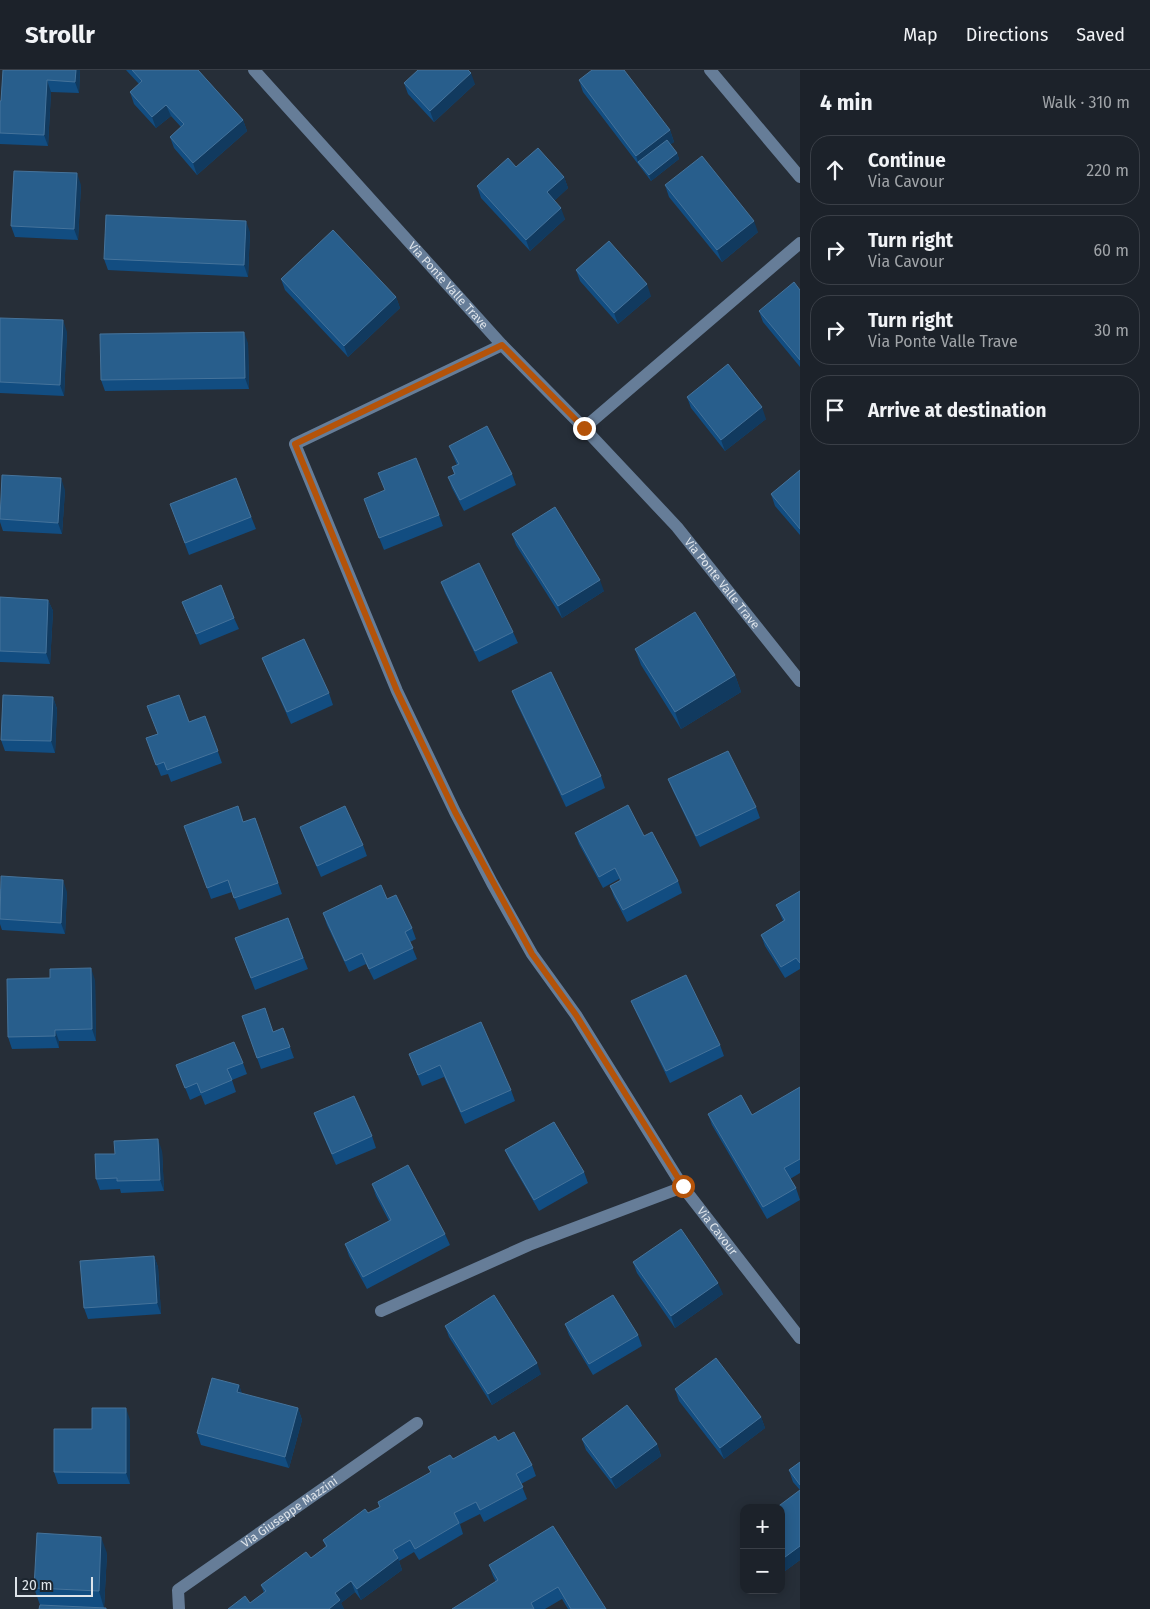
<!DOCTYPE html>
<html lang="en">
<head>
<meta charset="utf-8">
<style>
	:root { --surface:#1c222a; --page:#252a32; --text:#f1f3f6; --muted:#a0a4a8; --line:#3a3f47 }
	body { margin:0; font-family:"Fira Sans",sans-serif; background:var(--page); color:var(--text) }
	.controls { position:absolute; right:15px; bottom:15px; display:grid; overflow:hidden; border-radius:10px; box-shadow:0 2px 12px #0003 }
	.controls button { width:45px; height:45px; display:grid; place-items:center; padding:0; border:0; border-bottom:1px solid var(--line); background:var(--surface); color:var(--text); font:25px sans-serif }
	.scale { position:absolute; left:15px; bottom:12px; width:78px; box-sizing:border-box; padding-left:5px; border:2px solid #dee4ea; border-top:0; font-size:14px; line-height:18px; white-space:nowrap; color:#dee4ea; -webkit-text-stroke:4px #1c252e; paint-order:stroke }
	.stop { position:absolute; width:15px; height:15px; margin:-11px; border:4px solid #b45309; border-radius:50%; background:#fff }
	.stop.end { background:#b45309; border-color:#fff; box-shadow:0 1px 5px #0008 }
	.list { margin:0; padding:0; list-style:none }
	h2 { display:flex; justify-content:space-between; align-items:center; height:65px; margin:0; padding:0 20px; font-size:21px }
	h2 small { font-size:16px; font-weight:400; color:var(--muted) }
	.list li { display:grid; grid-template-columns:32px 1fr auto; gap:15px; align-items:center; box-sizing:border-box; height:70px; margin:0 10px 10px; padding:0 10px; border:1px solid var(--line); border-radius:20px }
	.list b { display:block; font-size:19px; white-space:nowrap }
	.list p { margin:0; font-size:16px; white-space:nowrap; color:var(--muted) }
	.list em { font-size:16px; font-style:normal; color:var(--muted) }
	.icon { flex:none; width:28px; height:28px; fill:none; stroke:currentColor; stroke-width:2; stroke-linecap:round; stroke-linejoin:round }
	.map { position:relative; flex:none; width:800px; height:1539px; overflow:hidden }
	header { display:flex; align-items:center; gap:30px; box-sizing:border-box; height:70px; padding:0 25px; background:var(--surface); border-bottom:1px solid var(--line) }
	header strong { font-size:24px }
	nav { display:flex; gap:28px; margin-inline-start:auto; font-size:18px }
	main { display:flex }
	aside { flex:1; background:var(--surface) }
	.map>svg:first-child { display:block }
	.lines { fill:none; stroke-linecap:round; stroke-linejoin:round }
	.minor { stroke:#667d98; stroke-width:12 }
	.wall { fill:#124d81 }
	.shaded-wall { fill:#113a5f }
	.building { fill:#285e8c; stroke:#45739b }
	.route { stroke:#b45309; stroke-width:6 }
	.labels { text-anchor:middle; dominant-baseline:central; stroke-width:4; stroke-linejoin:round; paint-order:stroke }
	.street-label { font-size:12px; fill:#dee4ea; stroke:#1c252e }
</style>
</head>
<body>
<header>
<strong>Strollr</strong>
<nav><a>Map</a><a>Directions</a><a>Saved</a></nav>
</header>
<main>
<div class="map">
<svg width="800" height="1539" viewBox="0 0 800 1539">
	<rect width="100%" height="100%" fill="#262e38"/>
	<g class="lines">
		<g class="minor">
			<path id="s1" d="M254 0 502 275 584 358 677 457 800 611"/>
			<path d="M710 0 800 107"/>
			<path id="s2" d="M502 275 295 374 397 621 455 742 492 813 532 884 576 945 683 1117 800 1268"/>
			<path d="M584 358 800 173"/>
			<path d="M381 1241 529 1175 683 1117"/>
			<path id="s3" d="M179 1539 178 1520 417 1353"/>
		</g>
	</g>
	<g class="wall">
		<path d="M3 0H80L79 23 51 22 48 76 0 74V31H1Z"/>
		<path d="M126 0H198L243 50 247 61 197 105 174 78 170 67 181 57 171 46 156 58 134 34 130 22 139 14Z"/>
		<path d="M579 10 670 60 674 72 670 74 677 83 679 89 651 111 583 22Z"/>
		<path d="M404 13 475 14 434 52 408 24Z"/>
		<path d="M516 97 564 107 568 118 554 131 565 149 530 181 481 128 477 116Z"/>
		<path d="M81 115 78 170 15 167 11 156Z"/>
		<path d="M665 115 758 162 722 192 669 127Z"/>
		<path d="M250 162 248 207 108 200 104 189Z"/>
		<path d="M576 200 651 226 618 254 580 211Z"/>
		<path d="M281 209 396 227 400 238 348 287 285 220Z"/>
		<path d="M800 220V297L763 252 759 241Z"/>
		<path d="M0 248 67 262 64 326 0 323Z"/>
		<path d="M248 273 249 319 105 321 101 310Z"/>
		<path d="M687 327 766 349 725 381 691 338Z"/>
		<path d="M449 376 512 404 516 415 464 441 452 418 448 407 454 404 452 397 457 395Z"/>
		<path d="M800 400V465L775 436 771 424Z"/>
		<path d="M236 408 256 459 189 485 170 434Z"/>
		<path d="M65 420 62 464 3 461 0 452V437Z"/>
		<path d="M368 440 439 445 443 456 384 480Z"/>
		<path d="M512 464 604 521 562 548 516 475Z"/>
		<path d="M441 512 513 562 518 573 479 592 445 523Z"/>
		<path d="M0 527 48 530 53 541 50 594 0 592Z"/>
		<path d="M182 532 234 548 239 559 200 575Z"/>
		<path d="M635 579 735 605 741 622 681 659 641 595Z"/>
		<path d="M262 588 329 623 333 635 291 654 267 600Z"/>
		<path d="M512 621 601 706 605 718 566 737 516 632Z"/>
		<path d="M53 627 57 639 55 683 5 681 1 670Z"/>
		<path d="M205 646 222 693 171 712 168 704 161 706 146 668Z"/>
		<path d="M668 709 756 737 760 748 700 777 673 721Z"/>
		<path d="M255 748 282 824 239 840 232 822 211 829 207 818 243 752Z"/>
		<path d="M300 757 363 775 367 786 321 807 304 768Z"/>
		<path d="M575 763 644 766 678 811 682 823 627 852 614 827 610 816 620 811 619 809 603 818 579 774Z"/>
		<path d="M0 819 67 822 65 864 2 860 0 854Z"/>
		<path d="M800 821V899L785 908 765 876 761 865 783 851 781 846 776 835Z"/>
		<path d="M387 829 412 858 416 869 410 872 417 889 374 910 366 894 349 902 327 855 323 843Z"/>
		<path d="M288 848 308 899 255 920 235 868Z"/>
		<path d="M95 910 96 971H59V978L12 979 8 967Z"/>
		<path d="M631 931 720 975 724 986 670 1013 636 942Z"/>
		<path d="M242 946 273 962 283 958 294 988 261 999Z"/>
		<path d="M409 984 511 1020 515 1031 465 1054 444 1007 422 1016Z"/>
		<path d="M243 993 247 1004 232 1010 236 1022 205 1035 201 1025 190 1030 176 995Z"/>
		<path d="M800 1017V1103L790 1109 796 1118 800 1130 767 1149 712 1055 708 1044 752 1045Z"/>
		<path d="M314 1043 372 1066 376 1078 336 1095 318 1054Z"/>
		<path d="M505 1080 584 1102 588 1113 539 1141 510 1091Z"/>
		<path d="M162 1081 164 1121 121 1123 120 1119 100 1120 96 1109Z"/>
		<path d="M372 1114 445 1164 450 1175 367 1219 349 1186 345 1174 389 1151 376 1126Z"/>
		<path d="M154 1186 158 1197 161 1244 88 1249 84 1238Z"/>
		<path d="M633 1192 723 1224 675 1258 637 1203Z"/>
		<path d="M565 1254 638 1265 642 1276 593 1305 569 1265Z"/>
		<path d="M445 1256 541 1304 492 1335 449 1267Z"/>
		<path d="M239 1315 242 1324 298 1338 302 1350 289 1398 201 1375 197 1363Z"/>
		<path d="M675 1319 761 1347 765 1358 724 1389 679 1331Z"/>
		<path d="M130 1350V1414H58L54 1402Z"/>
		<path d="M582 1369 657 1374 661 1386 616 1419 586 1380Z"/>
		<path d="M498 1371 532 1395 536 1406 521 1414 527 1429 484 1452 480 1444 460 1454 463 1464 419 1490 414 1482 399 1491 402 1500 361 1530 355 1522 341 1533 344 1539H228L250 1533 264 1523 261 1515 311 1488 326 1477 323 1470 380 1437 378 1432 431 1403 428 1397 453 1389Z"/>
		<path d="M800 1392V1490L781 1504 800 1420 793 1412 789 1400Z"/>
		<path d="M553 1456 606 1539H568L562 1529 545 1539H452L496 1512 493 1506 489 1495Z"/>
		<path d="M107 1483 104 1538H106V1539H39L102 1538 40 1535 34 1518Z"/>
	</g>
	<g class="shaded-wall">
		<path d="M76 0H80L79 23 75 12Z"/>
		<path d="M471 3 475 14 434 52 430 41Z"/>
		<path d="M47 10 51 22 48 76 44 65Z"/>
		<path d="M166 35 171 46 156 58 152 47Z"/>
		<path d="M243 50 247 61 197 105 193 93Z"/>
		<path d="M670 60 674 72 642 96 638 92 636 86Z"/>
		<path d="M677 83 679 89 651 111 649 105Z"/>
		<path d="M77 103 81 115 78 170 74 159Z"/>
		<path d="M564 107 568 118 551 134 547 122Z"/>
		<path d="M561 138 565 149 530 181 526 170Z"/>
		<path d="M246 151 250 162 248 207 244 195Z"/>
		<path d="M754 151 758 162 722 192 717 180Z"/>
		<path d="M647 214 651 226 618 254 614 243Z"/>
		<path d="M396 227 400 238 348 287 344 276Z"/>
		<path d="M63 250 67 262 64 326 60 315Z"/>
		<path d="M244 262 248 273 249 319 245 308Z"/>
		<path d="M762 337 766 349 725 381 721 370Z"/>
		<path d="M61 408 65 420 62 464 58 453Z"/>
		<path d="M600 510 604 521 562 548 558 536Z"/>
		<path d="M48 530 53 541 50 594 46 583Z"/>
		<path d="M735 605 741 622 681 659 675 642Z"/>
		<path d="M53 627 57 639 55 683 51 671Z"/>
		<path d="M63 810 67 822 65 864 61 853Z"/>
		<path d="M91 898 95 910 96 971 92 959Z"/>
		<path d="M55 960 59 971V978L55 966Z"/>
		<path d="M158 1069 162 1081 164 1121 160 1110Z"/>
		<path d="M154 1186 158 1197 161 1244 157 1233Z"/>
		<path d="M718 1213 723 1224 675 1258 671 1246Z"/>
		<path d="M537 1293 541 1304 492 1335 488 1324Z"/>
		<path d="M239 1315 243 1326 237 1322Z"/>
		<path d="M126 1338 130 1350V1414L126 1403Z"/>
		<path d="M298 1338 302 1350 289 1398 285 1387Z"/>
		<path d="M761 1347 765 1358 724 1389 720 1378Z"/>
		<path d="M657 1374 661 1386 616 1419 611 1408Z"/>
		<path d="M101 1467 107 1483 104 1538 99 1521Z"/>
		<path d="M800 1476V1490L781 1504V1490Z"/>
		<path d="M398 1488 402 1500 361 1530 357 1519Z"/>
		<path d="M351 1511 355 1522 341 1533 344 1539H329L335 1523Z"/>
	</g>
	<g class="building">
		<path d="M3 0H76L75 12 47 10 44 65 0 63V31H1Z"/>
		<path d="M132 0H198L243 50 193 93 170 67 184 54 166 35 152 47 130 22 142 11Z"/>
		<path d="M418 0H468L471 3 430 41 404 13Z"/>
		<path d="M592 0H624L670 60 636 86 579 10Z"/>
		<path d="M667 70 677 83 649 105 638 92Z"/>
		<path d="M538 78 564 107 547 122 561 138 526 170 477 116 508 88 516 97Z"/>
		<path d="M702 86 754 151 717 180 665 115Z"/>
		<path d="M14 101 77 103 74 159 11 156Z"/>
		<path d="M106 145 246 151 244 195 104 189Z"/>
		<path d="M333 160 396 227 344 276 281 209Z"/>
		<path d="M609 171 647 214 614 243 576 200Z"/>
		<path d="M794 212 800 220V290L759 241Z"/>
		<path d="M0 248 63 250 60 315 0 312Z"/>
		<path d="M244 262 245 308 101 310 100 264Z"/>
		<path d="M728 294 762 337 721 370 687 327Z"/>
		<path d="M487 356 512 404 460 430 448 407 455 404 452 397 459 394 449 376Z"/>
		<path d="M416 388 439 445 379 468 364 429 385 420 378 403Z"/>
		<path d="M800 400V459L771 424Z"/>
		<path d="M2 405 61 408 58 453 0 449Z"/>
		<path d="M236 408 251 447 185 473 170 434Z"/>
		<path d="M555 437 600 510 558 536 512 464Z"/>
		<path d="M479 493 513 562 475 581 441 512Z"/>
		<path d="M221 515 234 548 196 564 182 532Z"/>
		<path d="M0 527 48 530 46 583 0 581Z"/>
		<path d="M695 542 735 605 675 642 635 579Z"/>
		<path d="M304 569 329 623 287 642 262 588Z"/>
		<path d="M551 602 601 706 562 725 512 621Z"/>
		<path d="M3 625 53 627 51 671 1 670Z"/>
		<path d="M179 625 189 652 205 646 218 681 167 700 164 692 156 695 146 668 158 664 147 636Z"/>
		<path d="M728 681 756 737 696 766 668 709Z"/>
		<path d="M628 735 644 766 652 762 678 811 623 840 610 816 621 810 615 798 599 807 575 763Z"/>
		<path d="M238 736 243 752 255 748 278 813 234 828 228 810 207 818 184 756Z"/>
		<path d="M345 736 363 775 317 796 300 757Z"/>
		<path d="M1 806 63 810 61 853 0 849Z"/>
		<path d="M381 815 387 829 396 825 412 858 405 862 413 878 369 899 362 883 345 891 323 843Z"/>
		<path d="M800 821V893L796 888 781 897 761 865 785 850 776 835Z"/>
		<path d="M288 848 303 888 251 908 235 868Z"/>
		<path d="M91 898 92 959 55 960V966L8 967 7 909 50 908V899Z"/>
		<path d="M686 905 720 975 666 1001 631 931Z"/>
		<path d="M265 938 273 962 283 958 290 977 257 988 242 946Z"/>
		<path d="M481 952 511 1020 461 1042 440 995 418 1005 409 984Z"/>
		<path d="M234 972 243 993 227 999 232 1010 201 1023 197 1013 185 1018 176 995Z"/>
		<path d="M800 1017V1089L784 1098 796 1118 763 1137 708 1044 741 1025 752 1045Z"/>
		<path d="M354 1026 372 1066 332 1084 314 1043Z"/>
		<path d="M554 1052 584 1102 534 1130 505 1080Z"/>
		<path d="M158 1069 160 1110 117 1111V1108L96 1109 95 1084H115L114 1071Z"/>
		<path d="M408 1095 445 1164 363 1207 345 1174 391 1150 372 1114Z"/>
		<path d="M681 1159 718 1213 671 1246 633 1192Z"/>
		<path d="M154 1186 157 1233 84 1238 80 1191Z"/>
		<path d="M494 1225 537 1293 488 1324 445 1256Z"/>
		<path d="M613 1225 638 1265 589 1294 565 1254Z"/>
		<path d="M716 1288 761 1347 720 1378 675 1319Z"/>
		<path d="M212 1308 239 1315 237 1322 298 1338 285 1387 197 1363Z"/>
		<path d="M627 1335 657 1374 611 1408 582 1369Z"/>
		<path d="M92 1338H126V1403L54 1402V1359H92Z"/>
		<path d="M514 1362 532 1395 516 1404 523 1417 480 1440 476 1432 454 1443 459 1453 415 1479 410 1470 393 1480 398 1488 357 1519 351 1511 335 1523 340 1530 329 1539H228L245 1526 250 1533 266 1521 261 1515 306 1482 311 1488 327 1476 323 1470 365 1439 368 1443 380 1437 378 1432 431 1402 428 1397 450 1385 453 1389 495 1366 498 1371Z"/>
		<path d="M800 1392V1415L789 1400Z"/>
		<path d="M800 1420V1476L781 1490V1438H776Z"/>
		<path d="M553 1456 606 1539H571L558 1517 531 1533 534 1539H452L498 1510 489 1495Z"/>
		<path d="M37 1463 101 1467 99 1521 34 1518Z"/>
		<path d="M40 1535 106 1538V1539H39Z"/>
	</g>
	<g class="lines">
		<path class="route" d="M584 358 502 275 295 374 397 621 455 742 532 884 576 945 683 1116"/>
	</g>
	<g class="labels">
		<g class="street-label">
			<text stroke="none"><textPath href="#s1" startOffset="290">Via Ponte Valle Trave</textPath></text>
			<text stroke="none"><textPath href="#s1" startOffset="695">Via Ponte Valle Trave</textPath></text>
			<text stroke="none"><textPath href="#s2" startOffset="1126">Via Cavour</textPath></text>
			<text stroke="none"><textPath href="#s3" startOffset="155">Via Giuseppe Mazzini</textPath></text>
		</g>
	</g>
</svg>
<div class="controls">
<button>+</button>
<button>−</button>
</div>
<div class="scale">20 m</div>
<div class="stop" style="left:683px;top:1116px"></div>
<div class="stop end" style="left:584px;top:358px"></div>
</div>
<aside>
<h2>4 min<small>Walk · 310 m</small></h2>
<ul class="list">
<li><svg class="icon" aria-label="ahead" viewBox="0 0 24 24"><path d="M12 20V5M6 11l6-6 6 6"/></svg><div><b>Continue</b><p>Via Cavour</p></div><em>220 m</em></li>
<li><svg class="icon" aria-label="right" viewBox="0 0 24 24"><path d="M7 20v-9h11M14 6l5 5-5 5"/></svg><div><b>Turn right</b><p>Via Cavour</p></div><em>60 m</em></li>
<li><svg class="icon" aria-label="right" viewBox="0 0 24 24"><path d="M7 20v-9h11M14 6l5 5-5 5"/></svg><div><b>Turn right</b><p>Via Ponte Valle Trave</p></div><em>30 m</em></li>
<li><svg class="icon" aria-label="arrive" viewBox="0 0 24 24"><path d="M6 21V4h12l-3 4 3 4H6"/></svg><div><b>Arrive at destination</b></div></li>
</ul>
</aside>
</main>
</body>
</html>
